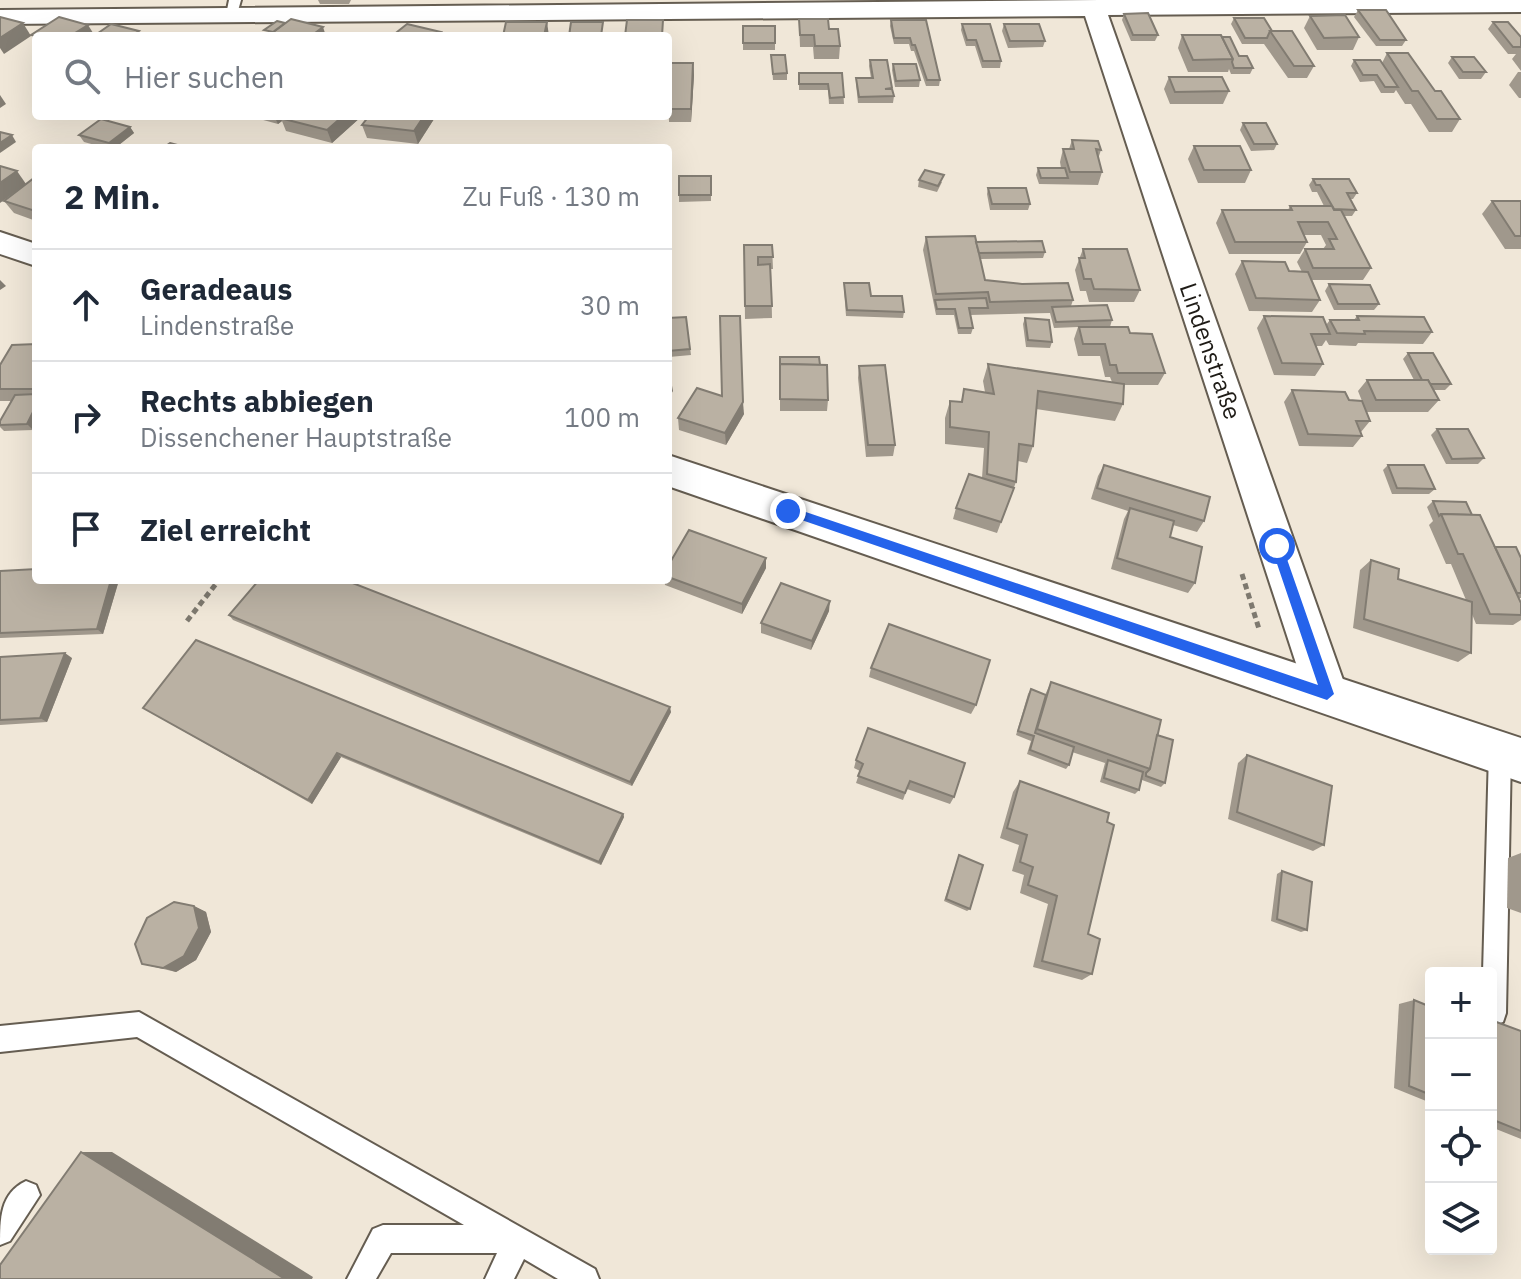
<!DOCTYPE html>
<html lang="de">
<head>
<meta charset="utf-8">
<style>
	:root { --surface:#fff; --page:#f2f2f3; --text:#1f2937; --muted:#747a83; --line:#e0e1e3 }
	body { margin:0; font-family:"IBM Plex Sans",sans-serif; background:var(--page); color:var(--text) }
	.controls { position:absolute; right:24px; bottom:24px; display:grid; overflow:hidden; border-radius:8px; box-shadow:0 8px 32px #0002 }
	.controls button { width:72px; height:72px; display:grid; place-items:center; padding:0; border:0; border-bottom:2px solid var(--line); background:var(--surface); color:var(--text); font:40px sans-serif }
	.stop { position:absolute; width:24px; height:24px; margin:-18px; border:6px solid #2563eb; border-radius:50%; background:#fff }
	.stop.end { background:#2563eb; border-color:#fff; box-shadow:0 2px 8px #0008 }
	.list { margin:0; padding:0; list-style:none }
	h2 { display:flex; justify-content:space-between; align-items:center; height:104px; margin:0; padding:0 32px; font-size:34px }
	h2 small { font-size:26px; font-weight:400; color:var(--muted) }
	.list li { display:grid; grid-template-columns:52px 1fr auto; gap:24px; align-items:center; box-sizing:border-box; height:112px; padding:0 32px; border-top:2px solid var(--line) }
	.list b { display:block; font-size:30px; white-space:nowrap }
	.list p { margin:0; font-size:26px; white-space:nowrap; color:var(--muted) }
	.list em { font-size:26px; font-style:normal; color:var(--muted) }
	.icon { flex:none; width:44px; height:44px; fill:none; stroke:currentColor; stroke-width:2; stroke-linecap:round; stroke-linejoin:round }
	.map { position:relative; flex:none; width:1521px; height:1279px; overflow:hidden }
	.search { position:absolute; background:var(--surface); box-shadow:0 8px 32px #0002; left:32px; top:32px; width:640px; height:88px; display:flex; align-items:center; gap:20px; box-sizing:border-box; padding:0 28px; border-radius:8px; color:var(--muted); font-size:30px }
	.panel { position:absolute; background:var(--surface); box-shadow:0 8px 32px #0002; left:32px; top:144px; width:640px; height:440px; border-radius:8px }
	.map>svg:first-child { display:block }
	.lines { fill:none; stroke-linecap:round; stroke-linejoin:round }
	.service-casing { stroke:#655d51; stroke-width:4 }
	.minor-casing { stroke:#655d51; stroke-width:4 }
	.secondary-casing { stroke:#655d51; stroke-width:4 }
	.path { stroke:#7e796f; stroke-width:5; stroke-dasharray:6 4; stroke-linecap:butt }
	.service { fill:#fff; fill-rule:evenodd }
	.minor { fill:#fff; fill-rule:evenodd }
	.secondary { fill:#fff; fill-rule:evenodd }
	.wall { fill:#a0988c }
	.shaded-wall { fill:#827c72 }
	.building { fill:#bab1a3; stroke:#827c72; stroke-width:2 }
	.route { fill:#2563eb }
	.labels { text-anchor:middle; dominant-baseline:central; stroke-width:6; stroke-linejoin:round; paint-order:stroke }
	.street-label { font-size:24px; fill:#1e1b16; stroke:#fff }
</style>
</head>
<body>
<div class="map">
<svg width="1521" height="1279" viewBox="0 0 1521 1279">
	<rect width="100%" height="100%" fill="#f0e7d8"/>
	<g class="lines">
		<g class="service-casing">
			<g id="service">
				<path d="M229 0H241L236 18 226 15Z"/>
				<path d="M1500 742 1508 745 1511 752 1506 1013 1503 1022 1494 1025 1491 1024V973H1483L1489 752 1492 745Z"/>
				<path d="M139 1012 595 1269 599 1279H558L524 1259 514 1279H485L497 1253H391L376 1279H347L373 1229 383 1225H464L137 1037 0 1052V1026Z"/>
				<path d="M26 1181 36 1185 40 1195 10 1241 0 1245C0 1219 0 1193 26 1181Z"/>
			</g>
		</g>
		<g class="minor-casing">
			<path id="minor" d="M1100 0H1521V12L1108 15 1348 694 1342 707 1327 713 1312 707 1306 694 1085 16 0 24V10Z"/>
		</g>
		<g class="secondary-casing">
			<g id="secondary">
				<path d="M0 232 36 244V266L0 254Z"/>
				<path d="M668 455 1521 738V782L668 486Z"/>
			</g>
		</g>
		<g class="path">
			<path d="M1242 574 1259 629"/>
			<path d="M187 621 219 580"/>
		</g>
		<use href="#service" class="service"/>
		<use href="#minor" class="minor"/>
		<use href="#secondary" class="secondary"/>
	</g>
	<g class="wall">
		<path d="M318 0H351L349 4H320Z"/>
		<path d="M1358 10 1406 40 1402 46H1376L1354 17Z"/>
		<path d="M1124 14 1158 35 1155 41H1131L1122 20Z"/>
		<path d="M1310 16 1359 37 1353 50H1317L1304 28Z"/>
		<path d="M1234 18 1272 31 1314 66 1307 78H1288L1264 44H1242L1231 24Z"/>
		<path d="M799 19 829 29 840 46 839 59H814L813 47H800Z"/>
		<path d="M891 20H926L940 80 939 86H926L914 51H911L909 44H894L890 26Z"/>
		<path d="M1493 22 1521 37V71L1512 59 1516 54H1508L1488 29Z"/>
		<path d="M962 24 1001 61 1000 68H982L975 46H966L961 30Z"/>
		<path d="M1004 24 1045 41 1043 47 1008 48 1002 31Z"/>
		<rect x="743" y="26" width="32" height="24"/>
		<path d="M1182 35 1239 56 1253 68 1250 74H1231L1229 69 1228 72H1188L1178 48Z"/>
		<path d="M1387 53 1435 91 1460 119 1452 132H1429L1411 104H1405L1396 90 1394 93H1381L1374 81 1360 82 1351 66 1354 60 1382 63Z"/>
		<path d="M771 55 787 73V80H773Z"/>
		<path d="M1452 57 1486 72 1481 79H1459L1448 63Z"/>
		<path d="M870 60 892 89 894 96 893 103H858L856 84V78H871L869 66Z"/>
		<path d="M693 63 694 75 691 122H669L668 69Z"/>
		<path d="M893 64 920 80 919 87H895L892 70Z"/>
		<path d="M1518 72H1521V98H1519L1509 85Z"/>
		<path d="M799 73H842L844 104H829L828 90H799Z"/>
		<path d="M1169 77 1229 91 1223 104H1170L1164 89Z"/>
		<path d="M248 116H362L332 143 286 131 282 121 278 124Z"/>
		<path d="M369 116H434V119L418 144 367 138 362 125Z"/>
		<path d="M609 116H640L609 117Z"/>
		<path d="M1243 123 1277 144 1274 150 1251 151 1240 130Z"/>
		<path d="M130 127 134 133 115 148H106L84 142 79 135Z"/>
		<path d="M1072 140 1101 150 1098 159 1102 172 1098 185 1039 184 1036 175 1038 168H1061L1060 162 1063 149H1069Z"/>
		<path d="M1194 146 1251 170 1245 183H1198L1188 159Z"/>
		<path d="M711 176V201L679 202V195Z"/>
		<path d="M36 179V221L14 213 4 201Z"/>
		<path d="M1313 179 1357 193 1353 199H1350L1356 210 1352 216H1344L1371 268 1363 280H1312L1320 300 1312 312 1249 311 1235 274 1242 261 1289 271 1302 272 1297 262 1305 249H1323L1326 245 1321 235H1304L1307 242 1300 254H1229L1216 223 1222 210H1288L1290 206H1324L1317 192H1312L1309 185Z"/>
		<path d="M919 180 942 182 937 192 918 187Z"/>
		<path d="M988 188 1030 204 1028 210H990L987 194Z"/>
		<path d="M1492 201H1521V249H1505L1482 214Z"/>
		<path d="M926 237 976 242 1045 252 1043 258 980 259 985 280 1073 300 1071 306 1112 320 1110 327 1130 333 1165 373 1158 385H1124L1123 404 1115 421 1036 409 1033 446 1027 463 1018 461 1016 482 997 533 953 519 956 508 982 478 984 448 945 444V418L950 401 961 402 964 389 985 392 983 381 988 364 1112 382 1110 377H1105L1100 356H1078L1074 339 1078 327 1054 328 1050 313 970 315 973 328 971 334H958L954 315H936L923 250Z"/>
		<path d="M744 245H772L773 269H771L772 318 745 319Z"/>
		<path d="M1083 249 1140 290 1134 302H1089L1086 291H1080L1075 270Z"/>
		<path d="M844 283 904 312 903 318 846 316 844 289Z"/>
		<path d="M1329 284 1379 304 1374 310H1334L1325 291Z"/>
		<path d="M1264 316 1326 325 1330 320H1354L1357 316 1432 332 1423 344 1358 343 1356 346 1329 345 1326 340 1322 346H1316L1323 364 1315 376 1274 375 1257 328Z"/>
		<path d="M686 317 691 355 669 357 668 346Z"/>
		<path d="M1025 318 1052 342 1050 348 1026 347 1023 324Z"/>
		<path d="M36 344V423L33 430 4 431 0 427V421L11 401H0V389Z"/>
		<path d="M1408 353 1451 384 1445 390H1433L1439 400 1428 412H1367L1370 421 1361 432 1362 436 1353 447 1299 446 1284 402 1292 390 1349 400 1362 401 1358 391 1367 380H1414L1403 359Z"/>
		<path d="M780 357 820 365 828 400 827 411H780Z"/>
		<path d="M859 366 895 445 893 456 866 457 858 378Z"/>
		<path d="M722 396 744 414 726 445 679 430 678 418Z"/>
		<path d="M1437 429 1484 458 1478 464H1446L1431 435Z"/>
		<path d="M1104 465 1204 521 1197 532 1173 525 1170 537 1195 583 1188 593 1111 569 1124 519 1128 511 1091 499 1098 476Z"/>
		<path d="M1388 465 1435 489 1429 494H1392L1383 470Z"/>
		<path d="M1433 501 1472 515 1495 547 1521 558V598H1519L1521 603V620L1513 625 1476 624 1472 614 1471 653 1458 662 1353 628 1360 570 1371 560 1398 579 1466 600 1451 564H1446L1429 525 1433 521 1427 507Z"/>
		<path d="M766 558V568L742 614 665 585 664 580H668V566Z"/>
		<path d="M0 571 36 580H119L103 634 0 638Z"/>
		<path d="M829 611 811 650 761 633V623Z"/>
		<path d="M229 615 671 712 632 786 233 620Z"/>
		<path d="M0 657 72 658 47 722 0 725Z"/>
		<path d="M871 668 976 705 971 714 869 677Z"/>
		<path d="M1051 682 1157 735 1165 783 1161 787 1142 780 1139 790 1135 794 1100 782 1105 763 1072 752 1069 765 1066 769 1027 754 1031 741 1016 735 1028 694 1031 689 1045 695Z"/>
		<path d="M143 708 623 814 624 817 601 865 341 757 312 804Z"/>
		<path d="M1247 755 1324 845 1313 851 1228 819 1238 763Z"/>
		<path d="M856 760 954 797 950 804 907 789 903 800 856 783 860 771 854 768Z"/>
		<path d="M1020 781 1088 934 1092 974 1082 980 1033 967 1048 904 1020 893 1024 875 1012 871 1019 845 1000 838 1013 792Z"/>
		<path d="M1521 853V913L1507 908 1508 858Z"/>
		<path d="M959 855 970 909 967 911 944 901Z"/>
		<path d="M1282 871 1307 930 1301 932 1271 921 1277 874Z"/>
		<path d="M194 906 206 912 211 932 196 960 176 972 142 964Z"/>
		<path d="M1414 1000 1431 1007V1103L1394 1088 1399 1004Z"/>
		<path d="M1491 1020 1521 1031V1139L1491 1127Z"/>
	</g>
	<g class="shaded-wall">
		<path d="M547 22 549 36H544Z"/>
		<path d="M23 23 31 36 4 54 0 48V38Z"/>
		<path d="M88 25 95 36H70Z"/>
		<path d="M323 27 326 36H311Z"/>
		<path d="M693 63 694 75 691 122V109Z"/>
		<path d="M0 95 6 104 0 108Z"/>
		<path d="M274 116H288L280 118 282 121 278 124Z"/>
		<path d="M343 116H362L332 143 327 130Z"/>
		<path d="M424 116H434V119L418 144 414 131Z"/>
		<path d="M130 127 134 133 115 148H112L109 143Z"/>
		<path d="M12 135 16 142 0 153V143Z"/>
		<path d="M17 171 26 184 0 203V183Z"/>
		<path d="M0 280 6 286 0 290Z"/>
		<path d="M671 380 673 391 668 399V385Z"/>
		<path d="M743 402 744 414 726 445 725 433Z"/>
		<path d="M36 406V423L33 430 27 424Z"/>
		<path d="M766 558V568L742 614V604Z"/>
		<path d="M111 580H119L103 634 97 629Z"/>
		<path d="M830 601 829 611 811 650 812 641Z"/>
		<path d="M65 653 72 658 47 722 40 718Z"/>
		<path d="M670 707 671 712 632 786 630 782Z"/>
		<path d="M337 753 341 757 312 804 308 800Z"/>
		<path d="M623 814 624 817 601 865 599 862Z"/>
		<path d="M194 906 206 912 211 932 196 960 176 972 163 968Z"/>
		<path d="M81 1152H112L313 1277 312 1279H285Z"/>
	</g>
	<g class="building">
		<path d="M1358 10H1386L1406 40H1380Z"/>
		<path d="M1148 13 1158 35H1133L1124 14Z"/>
		<path d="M1345 15 1359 37 1324 38 1310 16Z"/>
		<path d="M0 17 23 23 0 38Z"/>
		<path d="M59 17 88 25 70 36H36L31 35Z"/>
		<path d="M1234 18H1264L1272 31H1270L1267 38H1245Z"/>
		<path d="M291 19 323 27 311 36H268Z"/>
		<path d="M799 19H828L829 29H838L840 46H815L814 35H800Z"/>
		<path d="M627 20H663L662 36H625Z"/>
		<path d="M891 20H926L940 80H927L915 45H912L910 38H894Z"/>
		<path d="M277 21 285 23 273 32 264 30Z"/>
		<path d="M506 22H547L544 36H503Z"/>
		<path d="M571 22H603L601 36H569Z"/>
		<path d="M1493 22H1508L1521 37V47H1513Z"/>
		<path d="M111 24 139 31 132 36H94Z"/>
		<path d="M407 24 441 32 436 36H392Z"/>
		<path d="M962 24H990L1001 61H983L976 40H967Z"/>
		<path d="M1004 24H1039L1045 41H1010Z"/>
		<rect x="743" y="26" width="32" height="17"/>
		<path d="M1270 31H1292L1314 66H1294Z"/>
		<path d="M87 33 96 35 83 36Z"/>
		<path d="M1182 35H1221L1233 59 1193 60Z"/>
		<path d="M1222 37H1230L1239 56H1247L1253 68H1234L1232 62 1233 59Z"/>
		<path d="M1387 53H1408L1435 91H1441L1460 119H1437L1418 91H1412Z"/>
		<path d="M771 55H785L787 73 773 74Z"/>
		<path d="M1452 57H1474L1486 72H1463Z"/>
		<path d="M870 60H887L892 88 885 89H892L894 96 859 97 856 78H873Z"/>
		<path d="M1354 60H1380L1398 87H1385L1377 75H1363Z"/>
		<path d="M671 63H693L691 109H668Z"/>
		<path d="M893 64H916L920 80 896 81Z"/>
		<path d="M668 69H671L669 94H668Z"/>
		<path d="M799 73H842L844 97 830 98 828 84H799Z"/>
		<path d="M1169 77H1222L1229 91 1175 92Z"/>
		<path d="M283 116H343L327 130 280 118Z"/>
		<path d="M369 116H424L414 131 362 125Z"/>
		<path d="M101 119 130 127 109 143 79 135Z"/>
		<path d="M1243 123H1266L1277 144H1254Z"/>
		<path d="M0 132 12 135 0 143Z"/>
		<path d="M1072 140 1098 141 1101 150 1096 149 1102 172H1070L1063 149H1074Z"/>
		<path d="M170 143 185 147 184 148H163Z"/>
		<path d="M1194 146H1240L1251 170H1204Z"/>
		<path d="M0 166 17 171 0 183Z"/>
		<path d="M1038 168H1065L1068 178H1041Z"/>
		<path d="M925 170 944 175 938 186 919 180Z"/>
		<rect x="679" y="176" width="32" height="19"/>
		<path d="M34 178 36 179 35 211 4 201Z"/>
		<path d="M1313 179H1349L1357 193H1347L1356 210 1334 209 1320 185H1316Z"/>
		<path d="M988 188H1026L1030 204H992Z"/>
		<path d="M1492 201H1521V236H1515Z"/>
		<path d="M1290 206H1332L1334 210H1341L1371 268H1313L1305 249H1334L1329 239H1337L1328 222H1298L1307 242H1235L1222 210H1292Z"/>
		<path d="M975 236 985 280 1022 284 1068 283 1073 300 990 302 988 292 936 294 926 237Z"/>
		<path d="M1042 241 1045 252 979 253 976 242Z"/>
		<path d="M744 245H772L773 257H758V265L770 264 772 306H745Z"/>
		<path d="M1083 249H1127L1140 290 1094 289 1091 279H1084L1079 258H1085Z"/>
		<path d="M1242 261 1285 262 1289 271 1308 272 1320 300 1256 298Z"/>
		<path d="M844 283H869L871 296H902L904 312 847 310Z"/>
		<path d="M1329 284 1370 285 1379 304H1338Z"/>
		<path d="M986 298 988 308H969L973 328H959L955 309H937L935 300Z"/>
		<path d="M1107 305 1112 320 1056 322 1052 307Z"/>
		<path d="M720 316H740L743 402 725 433 678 418 697 388 722 396Z"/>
		<path d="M1264 316 1323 317 1330 334H1311L1323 364 1282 363Z"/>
		<path d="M1357 316 1424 317 1432 332 1364 331 1365 334 1337 333 1330 320H1359Z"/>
		<path d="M686 317 690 349 668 351V318Z"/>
		<path d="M1025 318 1049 320 1052 342 1028 340Z"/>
		<path d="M1079 327H1128L1130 333 1152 334 1165 373H1118L1116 365H1110L1105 344H1083Z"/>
		<path d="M36 344V389H0V365L12 345Z"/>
		<path d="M1408 353H1433L1451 384H1430L1428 380H1422Z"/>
		<path d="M780 357H819L820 365 780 364V370Z"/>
		<path d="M780 364 827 365 828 400 780 399Z"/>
		<path d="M988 364 1124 384 1123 404 1038 391 1033 446 1019 444 1016 482 987 474 989 432 950 427V401L962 402 964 389 994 394Z"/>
		<path d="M885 365 895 445H868L859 366Z"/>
		<path d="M1367 380H1428L1439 400H1376Z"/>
		<path d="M1292 390 1345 392 1349 400 1362 401 1370 421H1356L1362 436 1308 434Z"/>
		<path d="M36 394V406L27 424 0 425V421L15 395Z"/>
		<path d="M1437 429H1468L1484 458 1452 459Z"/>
		<path d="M1104 465 1210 497 1204 521 1097 488Z"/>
		<path d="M1388 465H1424L1435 489 1397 488Z"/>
		<path d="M969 474 1014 488 1001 522 956 508Z"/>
		<path d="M1433 501 1466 502 1472 515 1441 514 1439 516Z"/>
		<path d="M1130 508 1174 521 1170 537 1202 547 1195 583 1117 558Z"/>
		<path d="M1441 514 1480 515 1521 603V615L1490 614 1463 554H1458Z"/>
		<path d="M689 530 766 558 742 604 668 577V566Z"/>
		<path d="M1495 547H1516L1521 558V593H1517Z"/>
		<path d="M1371 560 1399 569 1398 579 1472 602 1471 653 1364 619Z"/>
		<path d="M36 569V580H111L97 629 0 633V571Z"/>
		<path d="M259 580H345L670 707 630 782 229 615Z"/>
		<path d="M781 583 830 601 812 641 761 623Z"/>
		<path d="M889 624 990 660 976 705 871 668Z"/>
		<path d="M196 640 623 814 599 862 337 753 308 800 143 708Z"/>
		<path d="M65 653 40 718 0 720V657Z"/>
		<path d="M1051 682 1161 720 1150 769 1037 729Z"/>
		<path d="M1031 689 1046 695 1035 733 1074 747 1069 765 1030 750 1034 736 1018 731Z"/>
		<path d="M868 728 965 763 954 797 910 781 905 793 858 776 863 764 856 760Z"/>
		<path d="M1157 735 1173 740 1165 783 1146 776V773L1150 769Z"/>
		<path d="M1247 755 1332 786 1324 845 1237 812Z"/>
		<path d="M1108 760 1143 772 1139 790 1104 778Z"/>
		<path d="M1020 781 1109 813 1107 822 1114 825 1088 934 1100 939 1092 974 1042 961 1057 896 1028 885 1033 867 1020 862 1027 835 1007 828Z"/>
		<path d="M959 855 983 865 970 909 946 899Z"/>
		<path d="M1282 871 1312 882 1307 930 1277 919Z"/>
		<path d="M174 902 194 906 199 928 184 956 163 968 142 964 135 944 147 918Z"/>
		<path d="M1414 1000 1431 1007V1095L1409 1086Z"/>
		<path d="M1491 1020 1521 1031V1131L1491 1119Z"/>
		<path d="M81 1152 285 1279H0V1265Z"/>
	</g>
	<path class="route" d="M788 506 1318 685 1271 546 1273 542H1281L1334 694 1327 700 784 514 782 511Z"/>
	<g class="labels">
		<g class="street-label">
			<text transform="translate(1211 351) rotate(71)">Lindenstraße</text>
		</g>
	</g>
</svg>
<div class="controls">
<button>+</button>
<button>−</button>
<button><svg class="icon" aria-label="locate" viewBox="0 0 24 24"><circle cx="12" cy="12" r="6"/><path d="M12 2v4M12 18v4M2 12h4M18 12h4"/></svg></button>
<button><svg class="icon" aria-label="layers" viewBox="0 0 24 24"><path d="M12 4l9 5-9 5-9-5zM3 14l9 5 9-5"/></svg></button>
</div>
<div class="stop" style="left:1277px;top:546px"></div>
<div class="stop end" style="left:788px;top:511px"></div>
<div class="search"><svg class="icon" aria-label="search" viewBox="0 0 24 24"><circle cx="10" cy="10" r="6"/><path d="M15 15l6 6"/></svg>Hier suchen</div>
<section class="panel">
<h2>2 Min.<small>Zu Fuß · 130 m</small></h2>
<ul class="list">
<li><svg class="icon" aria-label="ahead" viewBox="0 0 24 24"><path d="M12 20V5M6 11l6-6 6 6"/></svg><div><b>Geradeaus</b><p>Lindenstraße</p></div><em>30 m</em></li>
<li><svg class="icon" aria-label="right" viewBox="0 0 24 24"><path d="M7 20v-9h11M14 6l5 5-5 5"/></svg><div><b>Rechts abbiegen</b><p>Dissenchener Hauptstraße</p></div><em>100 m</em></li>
<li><svg class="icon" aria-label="arrive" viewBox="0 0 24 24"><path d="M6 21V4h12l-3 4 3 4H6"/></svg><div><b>Ziel erreicht</b></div></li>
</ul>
</section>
</div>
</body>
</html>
